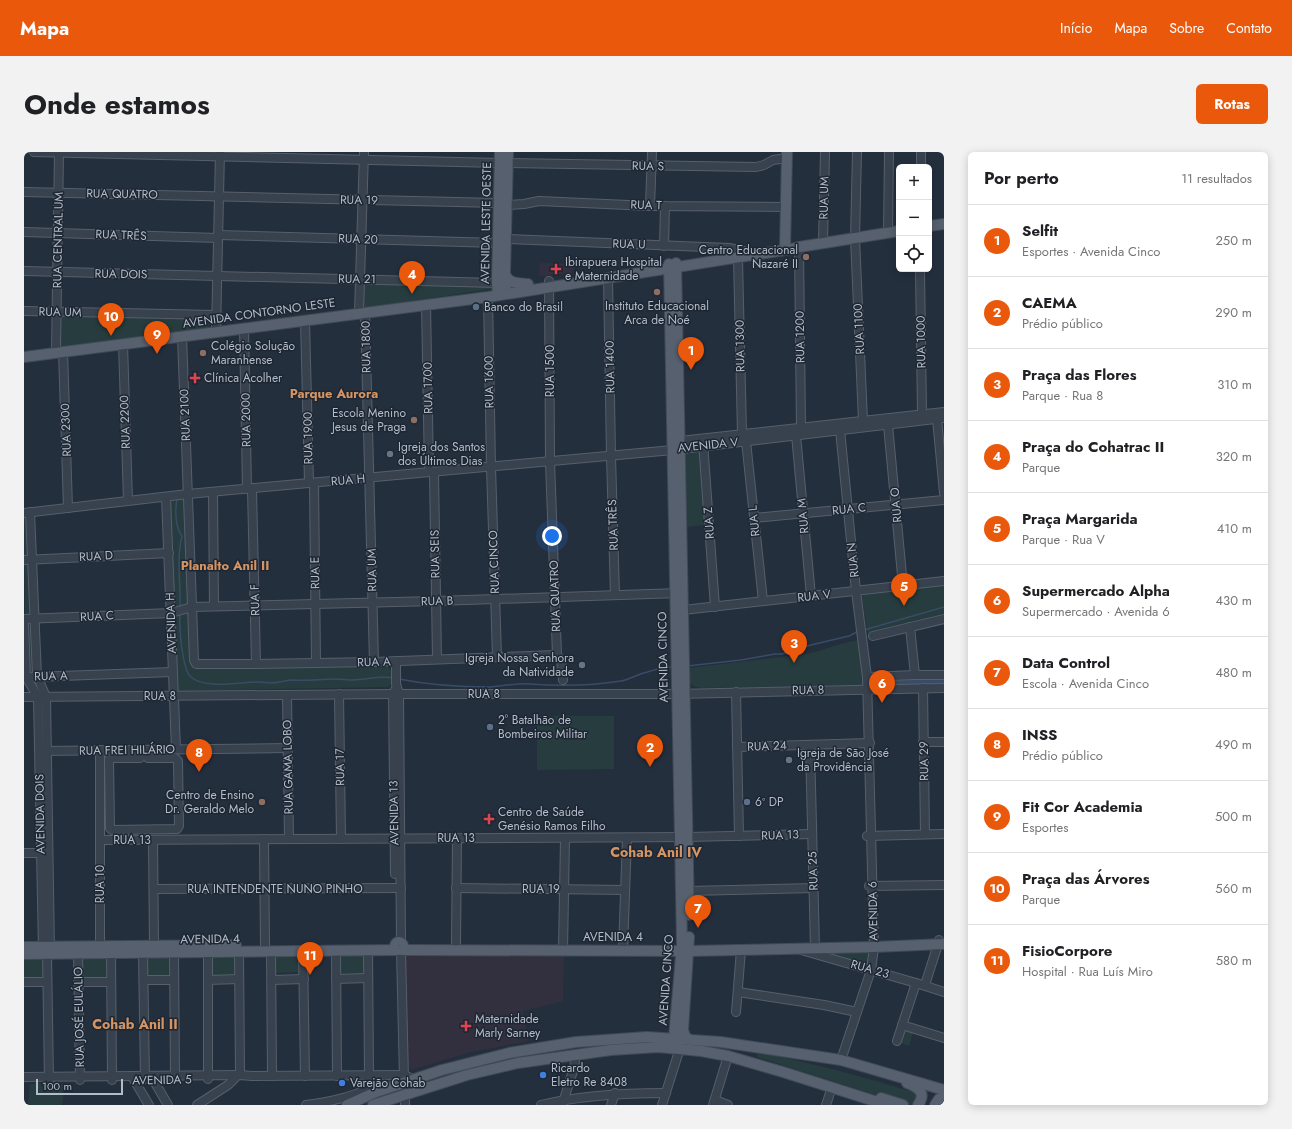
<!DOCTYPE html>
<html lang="pt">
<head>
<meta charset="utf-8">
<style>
	:root { --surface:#fff; --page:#f2f2f2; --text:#202124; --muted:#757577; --line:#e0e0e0; --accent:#ea580c }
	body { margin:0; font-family:Jost,sans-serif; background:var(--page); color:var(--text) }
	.controls { position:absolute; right:12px; top:12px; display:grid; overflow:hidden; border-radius:6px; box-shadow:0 2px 10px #0003 }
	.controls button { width:36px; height:36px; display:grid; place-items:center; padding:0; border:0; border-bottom:1px solid var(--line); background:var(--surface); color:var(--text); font:20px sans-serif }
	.scale { position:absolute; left:12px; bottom:10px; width:87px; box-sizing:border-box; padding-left:4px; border:2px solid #b4bcc9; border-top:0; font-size:11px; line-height:14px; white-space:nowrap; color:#b4bcc9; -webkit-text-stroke:3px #1d2633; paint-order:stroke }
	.you { position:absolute; left:528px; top:384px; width:14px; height:14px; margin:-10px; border:3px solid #fff; border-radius:50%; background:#1a73e8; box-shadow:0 0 0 6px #1a73e833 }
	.badge { display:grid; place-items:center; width:26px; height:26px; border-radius:50%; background:var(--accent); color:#fff; font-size:13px; font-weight:700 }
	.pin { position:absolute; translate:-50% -33px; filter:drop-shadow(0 1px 2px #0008) }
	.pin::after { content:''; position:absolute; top:21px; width:14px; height:12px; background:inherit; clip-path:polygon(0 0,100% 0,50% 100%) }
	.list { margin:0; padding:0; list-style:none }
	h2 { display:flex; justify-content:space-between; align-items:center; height:52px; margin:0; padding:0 16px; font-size:17px }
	h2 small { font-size:13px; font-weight:400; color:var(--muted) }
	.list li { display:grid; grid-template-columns:26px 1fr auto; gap:12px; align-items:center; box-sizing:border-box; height:72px; padding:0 16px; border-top:1px solid var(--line) }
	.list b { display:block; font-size:15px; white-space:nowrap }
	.list p { margin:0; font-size:13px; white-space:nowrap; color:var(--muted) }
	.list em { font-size:13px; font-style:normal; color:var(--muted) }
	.icon { flex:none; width:22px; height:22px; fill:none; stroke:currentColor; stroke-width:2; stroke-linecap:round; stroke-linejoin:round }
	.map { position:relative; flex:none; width:920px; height:953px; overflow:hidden; border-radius:6px }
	header { display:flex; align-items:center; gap:24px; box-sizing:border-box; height:56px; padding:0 20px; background:var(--accent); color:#fff }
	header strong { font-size:19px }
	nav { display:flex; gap:22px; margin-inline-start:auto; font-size:14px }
	.intro { display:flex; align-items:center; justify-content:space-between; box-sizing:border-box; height:96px; padding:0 24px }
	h1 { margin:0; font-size:28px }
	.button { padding:10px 18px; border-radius:6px; background:var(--accent); color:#fff; font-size:14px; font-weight:700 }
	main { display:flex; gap:24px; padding:0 24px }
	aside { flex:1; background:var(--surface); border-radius:6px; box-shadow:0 2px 10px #0003 }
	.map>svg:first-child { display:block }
	.medical { fill:#32303f }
	.green { fill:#263c3f }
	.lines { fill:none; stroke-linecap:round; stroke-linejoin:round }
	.stream { stroke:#394c67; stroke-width:1.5 }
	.canal { stroke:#394c67; stroke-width:6 }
	.minor-casing { stroke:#565f6c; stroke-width:10 }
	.major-casing { stroke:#414a57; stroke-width:12 }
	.minor { stroke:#38414e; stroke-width:8 }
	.major { stroke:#56606e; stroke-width:10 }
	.education-dot { fill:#8d6e63; stroke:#1d2633; stroke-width:1.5 }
	.health-dot { fill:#e0444e; stroke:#1d2633; stroke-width:1.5 }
	.service-dot { fill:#5c6f8a; stroke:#1d2633; stroke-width:1.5 }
	.worship-dot { fill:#6b7280; stroke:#1d2633; stroke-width:1.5 }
	.shop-dot { fill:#3f7fe0; stroke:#1d2633; stroke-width:1.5 }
	.labels { text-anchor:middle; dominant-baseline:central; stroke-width:3; stroke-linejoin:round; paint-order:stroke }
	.street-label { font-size:12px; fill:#b4bcc9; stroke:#1d2633 }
	.poi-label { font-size:12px; fill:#b4bcc9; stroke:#1d2633; text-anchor:start }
	.neighbourhood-label { font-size:13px; font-weight:bold; fill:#d59563; stroke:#1d2633 }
	.quarter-label { font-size:14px; font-weight:bold; fill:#d59563; stroke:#1d2633 }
</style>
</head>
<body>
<header>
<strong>Mapa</strong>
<nav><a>Início</a><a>Mapa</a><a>Sobre</a><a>Contato</a></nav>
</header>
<div class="intro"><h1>Onde estamos</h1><a class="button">Rotas</a></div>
<main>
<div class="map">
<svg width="920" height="953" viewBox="0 0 920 953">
	<rect width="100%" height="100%" fill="#242f3e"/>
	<g class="medical">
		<path d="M516 111 549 112 548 121 515 124Z"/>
		<path d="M540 801 539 849 499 859 504 889 447 900 387 918 384 911 381 802Z"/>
	</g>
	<g class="green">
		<path d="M340 131 466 133 467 137 342 156 339 153Z"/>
		<path d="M38 162 184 167C186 171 185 175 181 179L34 197V164Z"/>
		<path d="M677 296 683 373 661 375 659 297Z"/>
		<path d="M160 345 166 510 169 515 172 517 359 512C370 517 371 526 365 535L154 539 145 346Z"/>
		<path d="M0 366H3L8 464 1 465Z"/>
		<path d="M920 432V463L844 483 838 445 840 441Z"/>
		<path d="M3 470H7L9 521H4Z"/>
		<path d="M836 488 839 533 677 536C663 534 665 528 664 516L783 502C801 498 818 490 836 488Z"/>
		<path d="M920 528V532L847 533 846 531Z"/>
		<path d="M513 564H590V617L513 618Z"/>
		<path d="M848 797 845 816 787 802Z"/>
		<path d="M277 800V820L250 821 249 801Z"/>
		<path d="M185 802H213V826H186Z"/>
		<path d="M342 802 343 825H314V803Z"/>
		<path d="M0 804H19L20 828H0Z"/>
		<rect x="57" y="804" width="27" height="23"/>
		<path d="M148 805V826L120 827V806Z"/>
		<path d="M880 877 889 880 885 894 875 890Z"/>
		<path d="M734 900C788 911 840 925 892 941L894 943 892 953H884L733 905Z"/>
		<path d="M16 931 18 933 34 934 36 932H41L38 953H4L6 932Z"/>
	</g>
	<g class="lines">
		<g class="stream">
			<path d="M153 347C151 358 151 375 158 384 152 407 157 431 156 456"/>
			<path d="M156 461C155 474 158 515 166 524 180 538 216 530 234 530 241 530 249 532 255 530 259 530 263 528 267 528 282 529 297 527 312 527 317 527 323 528 328 528 342 528 355 523 370 526"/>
			<path d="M840 478 920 455"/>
			<path d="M663 514 717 508 751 502H758L774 496 825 484 835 479"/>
			<path d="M375 527C405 533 436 535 466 535 479 534 493 531 506 532 536 534 566 534 597 529 604 528 612 523 620 521 629 518 640 515 650 515"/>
		</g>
		<path class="canal" d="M848 532 920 530"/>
		<g class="minor-casing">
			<g id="minor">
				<path d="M10 0 476 11"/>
				<path d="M833 0 831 86 839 269"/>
				<path d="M484 11 732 15 740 13 749 8 763 6"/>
				<path d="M897 15V0"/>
				<path d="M0 40 475 51"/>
				<path d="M483 53 500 52 515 49 626 54 762 55"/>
				<path d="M626 54 628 0"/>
				<path d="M0 80 194 86"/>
				<path d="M864 81 865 0"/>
				<path d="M194 83 474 91"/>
				<path d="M482 87 705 96 724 100 725 104"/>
				<path d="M799 91 801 0"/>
				<path d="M640 94 641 54"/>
				<path d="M775 95 777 276"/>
				<path d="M714 106 718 282"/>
				<path d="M896 117 898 262"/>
				<path d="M0 119 473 131"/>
				<path d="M584 126 587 304 591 443"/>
				<path d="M525 129 526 309 533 503 537 508 539 528"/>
				<path d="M464 145 467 315 473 505"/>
				<path d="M402 152 405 320"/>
				<path d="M0 159 192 163"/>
				<path d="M341 160 350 510"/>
				<path d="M335 161 340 0"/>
				<path d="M281 168 285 331"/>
				<path d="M220 176 223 337"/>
				<path d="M192 179 196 0"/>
				<path d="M158 184 170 508 172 512H232L350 510 533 503"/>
				<path d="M99 192 104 349"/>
				<path d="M39 199 44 356"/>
				<path d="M32 200 35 0"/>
				<path d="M913 267 920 341"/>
				<path d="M864 273 879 434"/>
				<path d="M816 278 832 439 843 525 850 795 847 818 817 908"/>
				<path d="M772 283 787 444"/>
				<path d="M722 289 739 449"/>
				<path d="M679 290 691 455"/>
				<path d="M653 293 656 289 920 260"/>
				<path d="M410 320 413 507"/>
				<path d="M290 331 292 511"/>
				<path d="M228 337 232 512"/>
				<path d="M189 340 190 454"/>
				<path d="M142 345 152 597"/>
				<path d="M6 360 13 524 22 545 26 799"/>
				<path d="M0 361 164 342 649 298 920 266"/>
				<path d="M730 366 920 348"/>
				<path d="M0 408 145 401"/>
				<path d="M659 458 920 429"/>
				<path d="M0 467 147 461 168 455 412 449 656 441"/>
				<path d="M0 471 2 525 14 545 19 799"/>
				<path d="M886 475 891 523"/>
				<path d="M849 484 920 467"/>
				<path d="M372 509V532L375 542 377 791"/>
				<path d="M8 525 149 520"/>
				<path d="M843 525 891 523H920"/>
				<path d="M899 536 901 682"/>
				<path d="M371 538 369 542 371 722"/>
				<path d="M712 540 715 684"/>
				<path d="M315 542 317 687"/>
				<path d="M263 543 265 687"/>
				<path d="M0 545 369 542H653L920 536"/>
				<path d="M899 590H920"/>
				<path d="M786 593 791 796"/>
				<path d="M713 595 846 591"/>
				<path d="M18 599 264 596"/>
				<path d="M116 601V606H87L85 607 86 676 88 678 153 677 155 674 154 609 151 606H124L123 600"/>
				<path d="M843 684 920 682"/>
				<path d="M240 687 241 793"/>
				<path d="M76 688 663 685 788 682"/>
				<path d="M129 688 130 793"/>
				<path d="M0 701H17"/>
				<path d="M845 734 920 733"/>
				<path d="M432 736 601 738"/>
				<path d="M130 737 377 736"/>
				<path d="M664 739 790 736"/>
				<path d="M432 791 433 686"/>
				<path d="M76 794V598"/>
				<path d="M312 798 313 924"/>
				<path d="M377 798 380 927"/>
				<path d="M539 798 541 686"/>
				<path d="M599 798 603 686"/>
				<path d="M777 798 892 831 920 840"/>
				<path d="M247 799 248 924"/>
				<path d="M279 799 281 924"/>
				<path d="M150 800 151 923"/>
				<path d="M215 800 216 923"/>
				<path d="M87 801 88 928"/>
				<path d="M119 801 121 927"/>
				<path d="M23 802 25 929"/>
				<path d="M54 802 56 928"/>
				<path d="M312 827 344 826"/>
				<path d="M120 828H150"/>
				<path d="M184 828 215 827"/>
				<path d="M248 828 280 827"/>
				<path d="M0 830H23"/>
				<path d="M55 830H87"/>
				<path d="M901 833 914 792 915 788"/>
				<path d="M714 840 800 853 833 860"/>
				<path d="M712 860 717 798"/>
				<path d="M878 873 920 886"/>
				<path d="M873 889 892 831"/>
				<path d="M127 924 144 953"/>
				<path d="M0 925 216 923 228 924 380 923 391 928"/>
				<path d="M184 927V800"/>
				<path d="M110 928 125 953"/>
				<path d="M381 942V953"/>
				<path d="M691 948 704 953"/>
				<path d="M539 950 550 916 552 903"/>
				<path d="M173 953 204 933 211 926"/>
				<path d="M282 953C297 951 340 944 348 932L345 924 344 798"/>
				<path d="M517 953C558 943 600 941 642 941"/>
				<path d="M587 953 591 941"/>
				<path d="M638 953 656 896"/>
				<path d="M689 953 704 904"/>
				<path d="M802 953 808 935"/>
			</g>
		</g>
		<g class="major-casing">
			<g id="major">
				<path d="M905 74 920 72"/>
				<path d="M761 98 763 0"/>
				<path d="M652 111 665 763"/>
				<path d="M645 112 658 792 650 886 652 892 656 896"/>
				<path d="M481 122C484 132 495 131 504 132"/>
				<path d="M482 142 481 120 484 0"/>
				<path d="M474 143 473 131 476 0"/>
				<path d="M0 205 464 145 767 97 775 95 875 79"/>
				<circle cx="375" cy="794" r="4"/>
				<path d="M0 795 212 793"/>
				<path d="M378 798 665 799 850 795 920 792"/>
				<path d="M0 802 373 798"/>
				<path d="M664 887 661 884 659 878 665 785"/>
				<path d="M883 931C894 935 903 941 894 953"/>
				<path d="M857 946 879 953"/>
				<path d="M323 953 352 940 418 918 485 901 552 890 623 885 697 890 817 908 920 938"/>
				<path d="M349 953 443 923 494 911 587 898 634 895 677 899 704 904 759 920 863 953"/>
				<path d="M911 953 915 947 920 946"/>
			</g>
		</g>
		<use href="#minor" class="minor"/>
		<use href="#major" class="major"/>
	</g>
	<g class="education-dot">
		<circle cx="782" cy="105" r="4"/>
		<circle cx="633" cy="140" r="4"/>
		<circle cx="179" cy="201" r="4"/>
		<circle cx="390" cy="268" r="4"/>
		<circle cx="238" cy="650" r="4"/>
	</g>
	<g class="health-dot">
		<path d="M530 111h4v4h4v4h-4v4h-4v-4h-4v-4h4z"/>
		<path d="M169 220h4v4h4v4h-4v4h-4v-4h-4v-4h4z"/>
		<path d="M463 661h4v4h4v4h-4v4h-4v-4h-4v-4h4z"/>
		<path d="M440 868h4v4h4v4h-4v4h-4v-4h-4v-4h4z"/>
	</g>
	<g class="service-dot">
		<circle cx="452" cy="155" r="4"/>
		<circle cx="466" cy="575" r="4"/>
		<circle cx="723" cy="650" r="4"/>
	</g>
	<g class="worship-dot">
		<circle cx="366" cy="302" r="4"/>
		<circle cx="558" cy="513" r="4"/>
		<circle cx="765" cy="608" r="4"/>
	</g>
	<g class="shop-dot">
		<circle cx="519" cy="923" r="4"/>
		<circle cx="318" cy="931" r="4"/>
	</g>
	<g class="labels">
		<g class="street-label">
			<text transform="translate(624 14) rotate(1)">RUA S</text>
			<text transform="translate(98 42) rotate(1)">RUA QUATRO</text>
			<text transform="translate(800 46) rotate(-89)">RUA UM</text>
			<text transform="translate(335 48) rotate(1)">RUA 19</text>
			<text transform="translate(622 53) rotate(2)">RUA T</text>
			<text transform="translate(462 71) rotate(-89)">AVENIDA LESTE OESTE</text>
			<text transform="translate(97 83) rotate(2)">RUA TRÊS</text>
			<text transform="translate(334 87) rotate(2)">RUA 20</text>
			<text transform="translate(34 88) rotate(-89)">RUA CENTRAL UM</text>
			<text transform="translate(605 92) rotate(2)">RUA U</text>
			<text transform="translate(97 122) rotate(1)">RUA DOIS</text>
			<text transform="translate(333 127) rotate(1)">RUA 21</text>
			<text transform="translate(36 160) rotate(1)">RUA UM</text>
			<text transform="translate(235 161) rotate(-8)">AVENIDA CONTORNO LESTE</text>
			<text transform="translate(835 177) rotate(-93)">RUA 1100</text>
			<text transform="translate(776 185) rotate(-91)">RUA 1200</text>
			<text transform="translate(897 190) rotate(-91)">RUA 1000</text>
			<text transform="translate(716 194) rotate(-91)">RUA 1300</text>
			<text transform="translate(342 195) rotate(-91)">RUA 1800</text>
			<text transform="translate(586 215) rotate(-91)">RUA 1400</text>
			<text transform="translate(526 219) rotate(-90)">RUA 1500</text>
			<text transform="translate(465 230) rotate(-91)">RUA 1600</text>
			<text transform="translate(404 236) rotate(-91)">RUA 1700</text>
			<text transform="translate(161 263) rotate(-92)">RUA 2100</text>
			<text transform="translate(222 268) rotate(-91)">RUA 2000</text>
			<text transform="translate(101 270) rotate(-92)">RUA 2200</text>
			<text transform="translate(42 278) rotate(-92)">RUA 2300</text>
			<text transform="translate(284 286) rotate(-91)">RUA 1900</text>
			<text transform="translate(684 293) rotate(-6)">AVENIDA V</text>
			<text transform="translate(324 328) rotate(-5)">RUA H</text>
			<text transform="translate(872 353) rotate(-95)">RUA O</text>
			<text transform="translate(825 357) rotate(-6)">RUA C</text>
			<text transform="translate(779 364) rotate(-95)">RUA M</text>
			<text transform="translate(730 369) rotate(-96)">RUA L</text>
			<text transform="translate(685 371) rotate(-94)">RUA Z</text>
			<text transform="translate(589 373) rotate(-92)">RUA TRÊS</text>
			<text transform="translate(411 402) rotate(-91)">RUA SEIS</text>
			<text transform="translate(72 404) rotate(-3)">RUA D</text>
			<text transform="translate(829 408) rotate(-96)">RUA N</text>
			<text transform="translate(470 410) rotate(-92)">RUA CINCO</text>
			<text transform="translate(348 418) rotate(-91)">RUA UM</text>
			<text transform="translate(291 421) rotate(-91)">RUA E</text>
			<text transform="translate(531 444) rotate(-92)">RUA QUATRO</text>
			<text transform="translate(790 444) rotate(-6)">RUA V</text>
			<text transform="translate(231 448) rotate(-92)">RUA F</text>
			<text transform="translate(413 449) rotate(-2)">RUA B</text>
			<text transform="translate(73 464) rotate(-3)">RUA C</text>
			<text transform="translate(147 471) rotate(-92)">AVENIDA H</text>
			<text transform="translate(639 505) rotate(-91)">AVENIDA CINCO</text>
			<text transform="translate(350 510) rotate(-2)">RUA A</text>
			<text transform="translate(27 524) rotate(-2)">RUA A</text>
			<text transform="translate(784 538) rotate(-1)">RUA 8</text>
			<text x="460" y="542">RUA 8</text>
			<text x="136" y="544">RUA 8</text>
			<text transform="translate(743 594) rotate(-2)">RUA 24</text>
			<text transform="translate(103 598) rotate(-1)">RUA FREI HILÁRIO</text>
			<text transform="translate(900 609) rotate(-91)">RUA 29</text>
			<text transform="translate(264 615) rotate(-91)">RUA GAMA LOBO</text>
			<text transform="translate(316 615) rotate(-91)">RUA 17</text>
			<text transform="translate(370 661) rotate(-91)">AVENIDA 13</text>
			<text transform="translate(16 662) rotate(-91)">AVENIDA DOIS</text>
			<text transform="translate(756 683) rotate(-2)">RUA 13</text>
			<text x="432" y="686">RUA 13</text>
			<text x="108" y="688">RUA 13</text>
			<text transform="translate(789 719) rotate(-92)">RUA 25</text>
			<text transform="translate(76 732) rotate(-90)">RUA 10</text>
			<text x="251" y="737">RUA INTENDENTE NUNO PINHO</text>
			<text x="517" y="737">RUA 19</text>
			<text transform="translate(849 759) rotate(-91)">AVENIDA 6</text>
			<text x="589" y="785">AVENIDA 4</text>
			<text transform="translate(186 787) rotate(-1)">AVENIDA 4</text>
			<text transform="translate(846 817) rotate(16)">RUA 23</text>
			<text transform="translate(642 828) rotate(-86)">AVENIDA CINCO</text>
			<text transform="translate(55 865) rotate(-91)">RUA JOSÉ EULÁLIO</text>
			<text transform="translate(138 928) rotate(-1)">AVENIDA 5</text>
		</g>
		<g class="poi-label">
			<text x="774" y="98" text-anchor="end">Centro Educacional<tspan x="774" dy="14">Nazaré II</tspan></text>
			<text x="541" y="110">Ibirapuera Hospital<tspan x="541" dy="14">e Maternidade</tspan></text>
			<text x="633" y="154" text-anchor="middle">Instituto Educacional<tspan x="633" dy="14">Arca de Noé</tspan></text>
			<text x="460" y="155">Banco do Brasil</text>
			<text x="187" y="194">Colégio Solução<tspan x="187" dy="14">Maranhense</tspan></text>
			<text x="180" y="226">Clínica Acolher</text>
			<text x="382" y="261" text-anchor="end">Escola Menino<tspan x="382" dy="14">Jesus de Praga</tspan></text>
			<text x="374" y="295">Igreja dos Santos<tspan x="374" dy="14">dos Últimos Dias</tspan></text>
			<text x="550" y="506" text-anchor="end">Igreja Nossa Senhora<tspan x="550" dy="14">da Natividade</tspan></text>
			<text x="474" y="568">2° Batalhão de<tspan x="474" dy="14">Bombeiros Militar</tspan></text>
			<text x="773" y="601">Igreja de São José<tspan x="773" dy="14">da Providência</tspan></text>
			<text x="230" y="643" text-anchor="end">Centro de Ensino<tspan x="230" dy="14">Dr. Geraldo Melo</tspan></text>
			<text x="731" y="650">6º DP</text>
			<text x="474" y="660">Centro de Saúde<tspan x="474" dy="14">Genésio Ramos Filho</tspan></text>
			<text x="451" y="867">Maternidade<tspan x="451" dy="14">Marly Sarney</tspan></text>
			<text x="527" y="916">Ricardo<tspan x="527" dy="14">Eletro Re 8408</tspan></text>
			<text x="326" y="931">Varejão Cohab</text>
		</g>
		<g class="neighbourhood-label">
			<text x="310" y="241">Parque Aurora</text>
			<text x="201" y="413">Planalto Anil II</text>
		</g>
		<g class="quarter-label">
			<text x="632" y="700">Cohab Anil IV</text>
			<text x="111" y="872">Cohab Anil II</text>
		</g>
	</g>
</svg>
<div class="controls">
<button>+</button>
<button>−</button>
<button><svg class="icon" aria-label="locate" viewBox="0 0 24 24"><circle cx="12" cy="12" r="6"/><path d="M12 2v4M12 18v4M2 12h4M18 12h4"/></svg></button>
</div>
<div class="scale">100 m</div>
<div class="you"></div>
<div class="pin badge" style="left:667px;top:218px">1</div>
<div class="pin badge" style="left:626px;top:615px">2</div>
<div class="pin badge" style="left:770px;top:511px">3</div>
<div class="pin badge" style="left:388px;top:142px">4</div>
<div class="pin badge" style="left:880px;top:454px">5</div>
<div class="pin badge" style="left:858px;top:551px">6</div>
<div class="pin badge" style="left:674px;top:776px">7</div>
<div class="pin badge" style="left:175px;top:620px">8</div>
<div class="pin badge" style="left:133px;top:202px">9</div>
<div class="pin badge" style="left:87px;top:184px">10</div>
<div class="pin badge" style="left:286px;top:823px">11</div>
</div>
<aside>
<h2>Por perto<small>11 resultados</small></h2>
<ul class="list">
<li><span class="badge">1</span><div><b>Selfit</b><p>Esportes · Avenida Cinco</p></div><em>250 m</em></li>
<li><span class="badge">2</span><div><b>CAEMA</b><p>Prédio público</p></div><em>290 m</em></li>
<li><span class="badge">3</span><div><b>Praça das Flores</b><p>Parque · Rua 8</p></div><em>310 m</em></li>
<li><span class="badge">4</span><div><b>Praça do Cohatrac II</b><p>Parque</p></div><em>320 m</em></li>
<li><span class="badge">5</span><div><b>Praça Margarida</b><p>Parque · Rua V</p></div><em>410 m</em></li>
<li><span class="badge">6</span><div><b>Supermercado Alpha</b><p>Supermercado · Avenida 6</p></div><em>430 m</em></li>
<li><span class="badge">7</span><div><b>Data Control</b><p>Escola · Avenida Cinco</p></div><em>480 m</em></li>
<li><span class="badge">8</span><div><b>INSS</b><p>Prédio público</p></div><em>490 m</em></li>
<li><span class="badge">9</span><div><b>Fit Cor Academia</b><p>Esportes</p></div><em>500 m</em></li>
<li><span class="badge">10</span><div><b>Praça das Árvores</b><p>Parque</p></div><em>560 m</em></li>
<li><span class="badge">11</span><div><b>FisioCorpore</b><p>Hospital · Rua Luís Miro</p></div><em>580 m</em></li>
</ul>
</aside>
</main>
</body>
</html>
